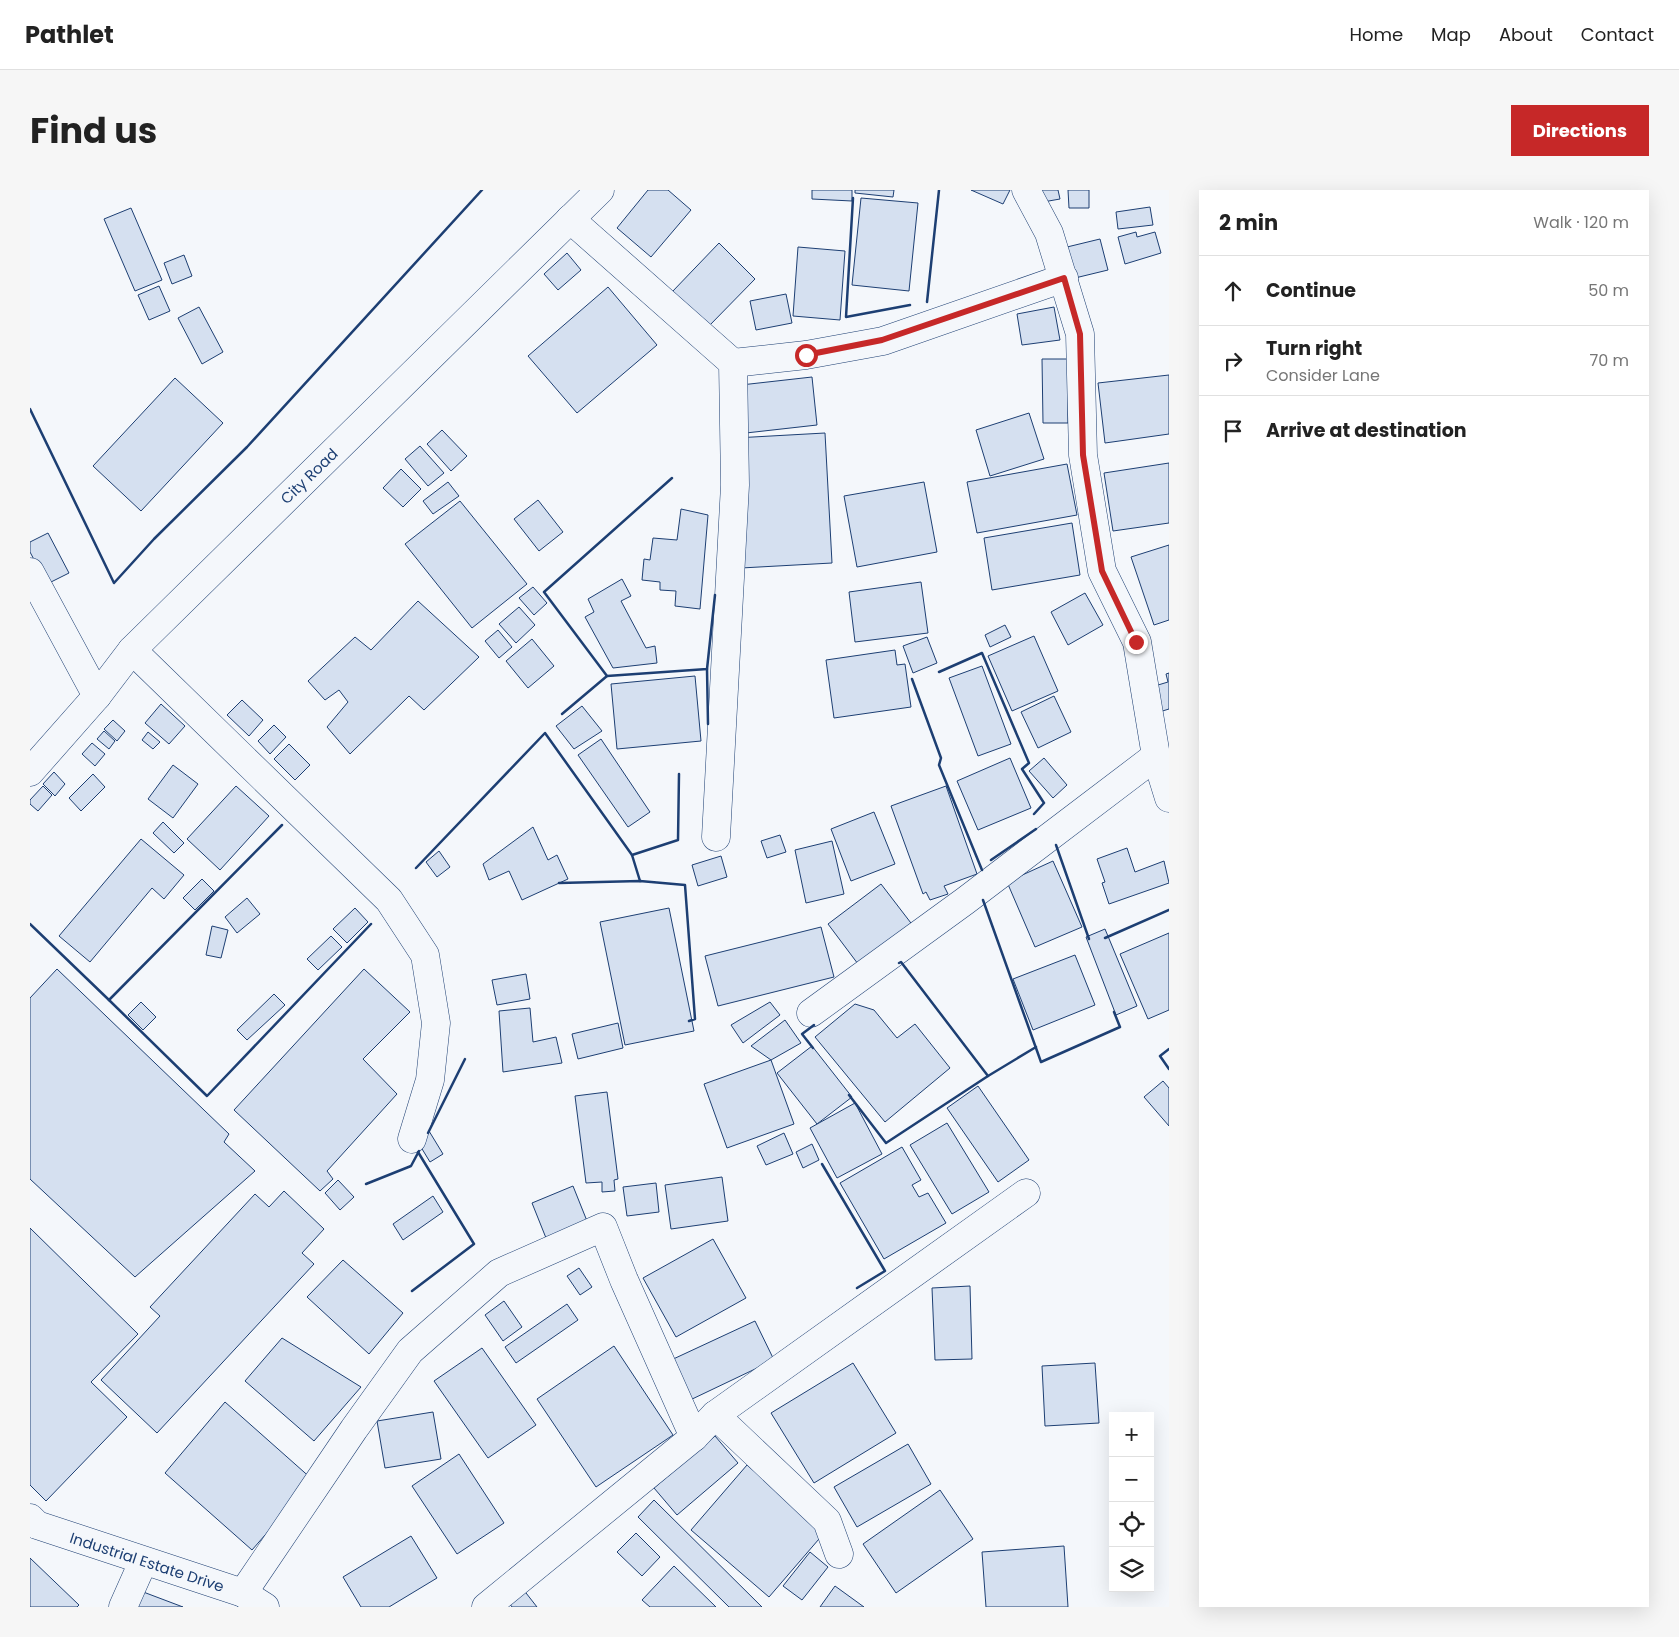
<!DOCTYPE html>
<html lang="en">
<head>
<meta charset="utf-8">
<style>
	:root { --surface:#fff; --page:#f6f6f6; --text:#222; --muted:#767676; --line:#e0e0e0; --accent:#c62828 }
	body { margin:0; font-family:Poppins,sans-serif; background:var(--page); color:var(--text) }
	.controls { position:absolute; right:15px; bottom:15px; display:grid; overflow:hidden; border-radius:0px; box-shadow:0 5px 20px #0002 }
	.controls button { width:45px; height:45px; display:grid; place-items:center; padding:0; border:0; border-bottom:1px solid var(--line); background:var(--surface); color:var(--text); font:25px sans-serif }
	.stop { position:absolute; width:15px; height:15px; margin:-11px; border:4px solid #c62828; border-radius:50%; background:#fff }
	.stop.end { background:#c62828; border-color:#fff; box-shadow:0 1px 5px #0008 }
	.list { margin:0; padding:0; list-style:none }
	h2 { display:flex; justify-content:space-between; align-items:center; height:65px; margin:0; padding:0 20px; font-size:21px }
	h2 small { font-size:16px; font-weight:400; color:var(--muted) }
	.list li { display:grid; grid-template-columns:32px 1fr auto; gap:15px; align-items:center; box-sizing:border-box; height:70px; padding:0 20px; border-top:1px solid var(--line) }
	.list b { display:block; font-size:19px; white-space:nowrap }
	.list p { margin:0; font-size:16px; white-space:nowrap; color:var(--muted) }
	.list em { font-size:16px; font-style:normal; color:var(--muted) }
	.icon { flex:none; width:28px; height:28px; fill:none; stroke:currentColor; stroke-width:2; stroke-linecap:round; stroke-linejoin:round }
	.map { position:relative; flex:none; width:1139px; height:1417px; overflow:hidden; border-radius:0px }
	header { display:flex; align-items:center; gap:30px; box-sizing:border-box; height:70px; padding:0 25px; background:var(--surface); border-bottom:1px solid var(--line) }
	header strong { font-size:24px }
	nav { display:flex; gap:28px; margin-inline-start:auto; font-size:18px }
	.intro { display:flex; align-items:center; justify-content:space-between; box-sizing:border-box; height:120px; padding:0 30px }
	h1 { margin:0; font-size:35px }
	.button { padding:12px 22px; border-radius:0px; background:var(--accent); color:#fff; font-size:18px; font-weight:700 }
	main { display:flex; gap:30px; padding:0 30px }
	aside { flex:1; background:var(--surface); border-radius:0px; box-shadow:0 5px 20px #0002 }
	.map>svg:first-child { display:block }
	.building { fill:#d5e0f0; stroke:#1d3f73 }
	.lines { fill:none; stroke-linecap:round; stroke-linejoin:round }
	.street-casing { stroke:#1d3f73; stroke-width:29 }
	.secondary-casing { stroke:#1d3f73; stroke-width:29 }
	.street { stroke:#f4f7fb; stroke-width:28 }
	.secondary { stroke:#f4f7fb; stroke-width:28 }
	.wall { stroke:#1d3f73; stroke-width:2.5 }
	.route { stroke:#c62828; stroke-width:6 }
	.labels { text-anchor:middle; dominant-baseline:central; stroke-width:4; stroke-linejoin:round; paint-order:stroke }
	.street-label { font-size:15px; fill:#1d3f73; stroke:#f4f7fb }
</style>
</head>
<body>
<header>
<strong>Pathlet</strong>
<nav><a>Home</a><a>Map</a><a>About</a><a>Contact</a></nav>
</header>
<div class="intro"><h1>Find us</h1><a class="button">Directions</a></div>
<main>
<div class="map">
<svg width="1139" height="1417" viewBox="0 0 1139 1417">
	<rect width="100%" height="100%" fill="#f4f7fb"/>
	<g class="building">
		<path d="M618 0H638L661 20 621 67 587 38Z"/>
		<path d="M782 0H822V11L782 9Z"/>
		<path d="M825 0H864L863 7 825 3Z"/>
		<path d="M941 0H980L973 14Z"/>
		<path d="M1010 0H1028L1030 9 1013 12Z"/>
		<path d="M1038 0H1059V18H1039Z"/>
		<path d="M831 8 888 13 879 101 822 95Z"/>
		<path d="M1120 17 1123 35 1088 39 1086 22Z"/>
		<path d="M101 18 132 90 105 101 74 29Z"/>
		<path d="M1106 42 1107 47 1125 42 1131 63 1095 74 1088 47Z"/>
		<path d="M1070 49 1078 80 1045 88 1037 57Z"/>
		<path d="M689 53 725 89 678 137 642 102Z"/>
		<path d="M768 57 815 61 810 130 763 126Z"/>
		<path d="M537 63 551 80 528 100 514 84Z"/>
		<path d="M154 65 162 86 142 94 134 73Z"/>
		<path d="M129 96 140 121 119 130 108 105Z"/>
		<path d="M578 97 627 155 547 223 498 166Z"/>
		<path d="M756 104 762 133 726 140 720 111Z"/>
		<path d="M169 117 193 162 172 174 148 128Z"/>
		<path d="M1024 117 1030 150 992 155 987 124Z"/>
		<path d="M1012 169H1038V233H1013Z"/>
		<path d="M1139 185V244L1075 253 1068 193Z"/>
		<path d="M782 187 787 235 707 244 702 196Z"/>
		<path d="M145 188 193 233 111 321 63 276Z"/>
		<path d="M999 223 1014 269 960 286 946 240Z"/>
		<path d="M412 240 437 266 421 281 397 254Z"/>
		<path d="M795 243 802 373 711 378 705 248Z"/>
		<path d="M390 256 414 283 398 296 375 269Z"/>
		<path d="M1139 273V333L1083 341 1074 283Z"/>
		<path d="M1037 274 1047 325 947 343 937 292Z"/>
		<path d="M371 279 391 299 373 317 353 298Z"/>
		<path d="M418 292 429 306 403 324 393 311Z"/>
		<path d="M894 292 907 362 827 377 814 306Z"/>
		<path d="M508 310 533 342 509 361 484 329Z"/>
		<path d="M430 311 497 394 442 438 375 354Z"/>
		<path d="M651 319 678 325 670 419 645 416 646 401 630 400V392L612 390 614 369 620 370 623 348 647 350Z"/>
		<path d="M1042 333 1050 385 962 400 954 348Z"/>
		<path d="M18 343 39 383 17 394 0 362V352Z"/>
		<path d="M1139 355V430L1124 435 1101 367Z"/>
		<path d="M592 389 601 406 591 411 616 458 625 456 627 473 583 478 555 427 564 422 558 409Z"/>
		<path d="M891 392 898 443 825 452 819 402Z"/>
		<path d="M503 397 517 413 504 425 489 408Z"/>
		<path d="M1055 403 1073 435 1038 455 1021 422Z"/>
		<path d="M388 411 449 467 394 520 379 506 320 564 297 537 318 512 309 500 295 510 278 491 325 447 341 460Z"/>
		<path d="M489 417 505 435 486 453 469 434Z"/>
		<path d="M975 435 981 447 960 457 955 445Z"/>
		<path d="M468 440 482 457 469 468 455 451Z"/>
		<path d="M1004 446 1028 501 982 521 958 466Z"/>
		<path d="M897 447 907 473 883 483 873 456Z"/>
		<path d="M502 449 524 476 498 498 476 471Z"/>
		<path d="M865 460 867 475 875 474 881 517 804 528 796 470Z"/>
		<path d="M952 476 981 554 948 566 919 488Z"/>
		<path d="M1139 483V519L1126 523 1118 498 1138 492 1136 484Z"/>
		<path d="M665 486 671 551 587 559 581 494Z"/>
		<path d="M1024 506 1041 542 1008 558 991 522Z"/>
		<path d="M212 510 233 530 219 546 197 525Z"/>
		<path d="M131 514 155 536 139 554 115 533Z"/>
		<path d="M552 516 572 541 544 559 526 536Z"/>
		<path d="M83 530 95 541 87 551 74 539Z"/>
		<path d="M244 535 256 547 240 564 228 551Z"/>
		<path d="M74 541 85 551 79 559 67 549Z"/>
		<path d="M118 542 130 552 123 559 112 550Z"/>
		<path d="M571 549 620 622 598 637 548 565Z"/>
		<path d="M62 553 75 564 65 576 52 564Z"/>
		<path d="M259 554 280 575 265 590 244 569Z"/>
		<path d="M980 568 1001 618 948 640 927 591Z"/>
		<path d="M1014 568 1037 595 1023 608 999 581Z"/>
		<path d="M143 575 168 594 143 628 118 609Z"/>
		<path d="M24 582 35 594 25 606 13 594Z"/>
		<path d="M63 584 75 597 51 621 39 608Z"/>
		<path d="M13 596 22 605 8 621 0 614V610Z"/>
		<path d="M206 596 239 626 190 680 157 649Z"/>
		<path d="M916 596 947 684 914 696 918 704 900 710 896 702 893 704 861 616Z"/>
		<path d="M844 622 865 674 821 691 801 639Z"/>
		<path d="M133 632 154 653 144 663 123 643Z"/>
		<path d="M503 637 518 670 527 665 538 689 492 710 479 681 459 690 453 674Z"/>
		<path d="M750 645 756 662 737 668 731 651Z"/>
		<path d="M111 649 154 685 134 709 122 698 60 772 29 746Z"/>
		<path d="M802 651 814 704 776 713 765 660Z"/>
		<path d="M1097 658 1105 682 1134 671 1139 693 1079 714 1072 693 1075 692 1067 669Z"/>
		<path d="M409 661 420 677 407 687 396 672Z"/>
		<path d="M691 666 697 687 668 696 662 675Z"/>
		<path d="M1023 671 1052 737 1005 757 977 692Z"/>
		<path d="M172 689 184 701 165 720 153 708Z"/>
		<path d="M851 694 884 737 831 778 798 734Z"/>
		<path d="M217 708 230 724 207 743 195 727Z"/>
		<path d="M325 718 338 732 317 753 303 739Z"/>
		<path d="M639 718 664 841 595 855 570 732Z"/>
		<path d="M182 736 198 740 191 768 176 765Z"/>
		<path d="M791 737 804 787 688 816 675 766Z"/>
		<path d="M1075 739 1107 816 1086 825 1056 747Z"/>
		<path d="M1139 743V820L1118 829 1090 764Z"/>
		<path d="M301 746 312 757 288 780 277 769Z"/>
		<path d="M1045 765 1065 815 1003 840 983 789Z"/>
		<path d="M27 779 199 944 194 952 225 981 105 1087 0 989V808Z"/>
		<path d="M334 779 380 822 333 869 367 904 297 981 303 989 290 1001 204 920Z"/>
		<path d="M496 784 500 809 467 815 462 790Z"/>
		<path d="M244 804 255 815 217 850 207 840Z"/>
		<path d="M111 812 126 827 113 840 98 825Z"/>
		<path d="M740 812 750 825 713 853 701 835Z"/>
		<path d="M825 814 844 820 867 848 885 834 920 878 855 932 785 847Z"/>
		<path d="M500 818 503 852 526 847 532 873 473 882 469 821Z"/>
		<path d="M755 830 771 853 741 870 721 856Z"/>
		<path d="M588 833 593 858 548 869 542 844Z"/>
		<path d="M782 856 822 907 787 934 747 883Z"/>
		<path d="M741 870 764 934 697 958 674 894Z"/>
		<path d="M1133 891 1139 898V936L1114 907Z"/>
		<path d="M948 896 999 970 968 992 917 918Z"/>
		<path d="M577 902 588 989 584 990 585 1001 572 1002V992L556 993 545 906Z"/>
		<path d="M825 913 852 964 807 988 780 938Z"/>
		<path d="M917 933 959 1002 922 1024 880 955Z"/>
		<path d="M399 941 413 964 400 972 386 949Z"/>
		<path d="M754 943 763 964 736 975 727 956Z"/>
		<path d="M782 954 789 970 773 978 766 962Z"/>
		<path d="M872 957 891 990 882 995 889 1007 898 1003 916 1033 854 1069 810 993Z"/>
		<path d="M692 987 698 1031 641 1039 635 995Z"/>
		<path d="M308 990 324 1007 310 1020 295 1003Z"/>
		<path d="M626 993 629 1022 597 1026 593 997Z"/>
		<path d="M543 996 561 1041 520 1058 502 1013Z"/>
		<path d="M254 1001 294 1039 272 1063 284 1074 127 1243 71 1190 130 1126 120 1117 225 1004 239 1017Z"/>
		<path d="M403 1006 413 1022 373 1050 363 1034Z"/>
		<path d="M0 1038 108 1144 61 1192 97 1227 16 1311 0 1295Z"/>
		<path d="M683 1049 716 1108 646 1147 613 1088Z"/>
		<path d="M313 1070 373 1123 339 1164 277 1107Z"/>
		<path d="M549 1078 562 1097 550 1105 537 1086Z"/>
		<path d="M940 1096 942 1169 905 1170 902 1098Z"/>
		<path d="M474 1111 492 1137 473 1151 455 1125Z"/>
		<path d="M537 1114 548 1130 486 1173 475 1157Z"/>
		<path d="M725 1131 744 1170 658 1211 639 1171Z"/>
		<path d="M252 1148 331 1197 284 1251 215 1191Z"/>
		<path d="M584 1156 643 1245 566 1297 507 1209Z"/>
		<path d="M452 1158 506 1235 458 1268 404 1191Z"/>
		<path d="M823 1173 866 1243 784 1293 741 1223Z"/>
		<path d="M1065 1173 1069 1233 1015 1236 1012 1176Z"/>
		<path d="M195 1212 283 1290 222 1360 135 1283Z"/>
		<path d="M403 1222 411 1269 355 1278 347 1231Z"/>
		<path d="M685 1246 708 1273 647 1325 624 1298Z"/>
		<path d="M878 1254 901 1294 827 1337 804 1297Z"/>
		<path d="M429 1264 474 1333 427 1364 382 1296Z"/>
		<path d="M717 1275 795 1342 739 1407 661 1340Z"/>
		<path d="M910 1300 943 1349 866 1403 833 1354Z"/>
		<path d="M624 1310 732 1417H699L608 1327Z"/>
		<path d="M606 1343 630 1367 612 1386 587 1362Z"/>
		<path d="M381 1346 407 1388 359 1417H331L313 1387Z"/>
		<path d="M1034 1356 1038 1417H956L952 1362Z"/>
		<path d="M780 1362 798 1377 772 1410 753 1396Z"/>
		<path d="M0 1368 49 1415 47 1417H0Z"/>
		<path d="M644 1376 686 1417H620L612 1410Z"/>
		<path d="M489 1394 507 1417H482L474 1406Z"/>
		<path d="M805 1396 834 1417H790Z"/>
		<path d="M108 1400 153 1417H102Z"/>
	</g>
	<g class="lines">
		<g class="street-casing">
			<g id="street">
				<path d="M996 0 1019 43 1050 144 1053 265 1072 381 1107 452 1126 566 1139 608"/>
				<path d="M540 29 703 173 705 295 686 647"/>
				<path d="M703 173 776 165 853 151 1034 88"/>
				<path d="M0 382 67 506"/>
				<path d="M102 460 359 710 395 765 406 833 400 890 382 949"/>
				<path d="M781 823 935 711 1126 566"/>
				<path d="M685 1225 797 1331 809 1364"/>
				<path d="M0 1328 7 1335 213 1403 235 1417"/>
				<path d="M213 1403 324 1239 380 1161 469 1083 573 1037 594 1090 664 1247"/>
				<path d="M93 1417 113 1372"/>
				<path d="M456 1417 664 1247 685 1225 996 1003"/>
			</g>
		</g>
		<g class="secondary-casing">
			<path id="secondary" d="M0 582 67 506 102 460 570 0"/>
		</g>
		<use href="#street" class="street"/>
		<use href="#secondary" class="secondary"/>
		<g class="wall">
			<path d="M823 8 816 127 880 115"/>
			<path d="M897 112 909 0"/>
			<path d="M0 219 84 393 124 349 217 257 452 0"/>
			<path d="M642 288 514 402 577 486 677 479 685 405"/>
			<path d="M677 479 678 534"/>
			<path d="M909 482 952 463 999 573 992 579 1014 613 1004 624"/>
			<path d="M882 489 911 568 909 575 952 680"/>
			<path d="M532 524 577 486"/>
			<path d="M252 635 79 810 177 906 341 734"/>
			<path d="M1026 655 1059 749"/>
			<path d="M602 665 610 691"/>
			<path d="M961 670 1006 639"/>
			<path d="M386 678 515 543 602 665 648 650 649 584"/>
			<path d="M529 693 610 691 655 695 665 829 659 831"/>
			<path d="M953 710 1011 872 1090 837 1084 822"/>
			<path d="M0 734 79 810"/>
			<path d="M1075 748 1139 720"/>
			<path d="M783 858 772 844 784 835"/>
			<path d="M1139 859 1130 866 1139 879"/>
			<path d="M958 886 1006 857"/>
			<path d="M819 905 856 953 958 886 871 772 869 773"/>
			<path d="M398 943 435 869"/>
			<path d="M792 974 855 1081 827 1098"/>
			<path d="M336 994 381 976 389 961"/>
			<path d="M382 1101 444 1054 388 962"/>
		</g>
	</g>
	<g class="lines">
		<path class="route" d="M776 165 852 150 1034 88 1050 144 1053 265 1072 381 1106 452"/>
	</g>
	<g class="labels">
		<g class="street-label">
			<text transform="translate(279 286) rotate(-44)">City Road</text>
			<text transform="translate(117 1372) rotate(18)">Industrial Estate Drive</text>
		</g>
	</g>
</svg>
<div class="controls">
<button>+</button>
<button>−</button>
<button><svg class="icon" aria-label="locate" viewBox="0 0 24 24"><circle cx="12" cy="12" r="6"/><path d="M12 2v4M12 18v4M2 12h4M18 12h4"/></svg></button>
<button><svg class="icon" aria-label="layers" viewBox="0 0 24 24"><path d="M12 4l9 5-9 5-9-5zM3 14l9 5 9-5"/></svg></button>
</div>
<div class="stop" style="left:776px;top:165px"></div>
<div class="stop end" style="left:1106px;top:452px"></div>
</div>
<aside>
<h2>2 min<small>Walk · 120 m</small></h2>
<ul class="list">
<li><svg class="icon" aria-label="ahead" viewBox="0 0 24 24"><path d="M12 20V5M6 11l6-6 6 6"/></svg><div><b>Continue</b></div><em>50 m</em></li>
<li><svg class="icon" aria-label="right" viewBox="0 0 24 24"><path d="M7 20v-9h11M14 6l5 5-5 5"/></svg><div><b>Turn right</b><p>Consider Lane</p></div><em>70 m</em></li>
<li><svg class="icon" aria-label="arrive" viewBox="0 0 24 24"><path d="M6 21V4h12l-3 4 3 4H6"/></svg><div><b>Arrive at destination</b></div></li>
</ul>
</aside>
</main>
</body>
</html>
